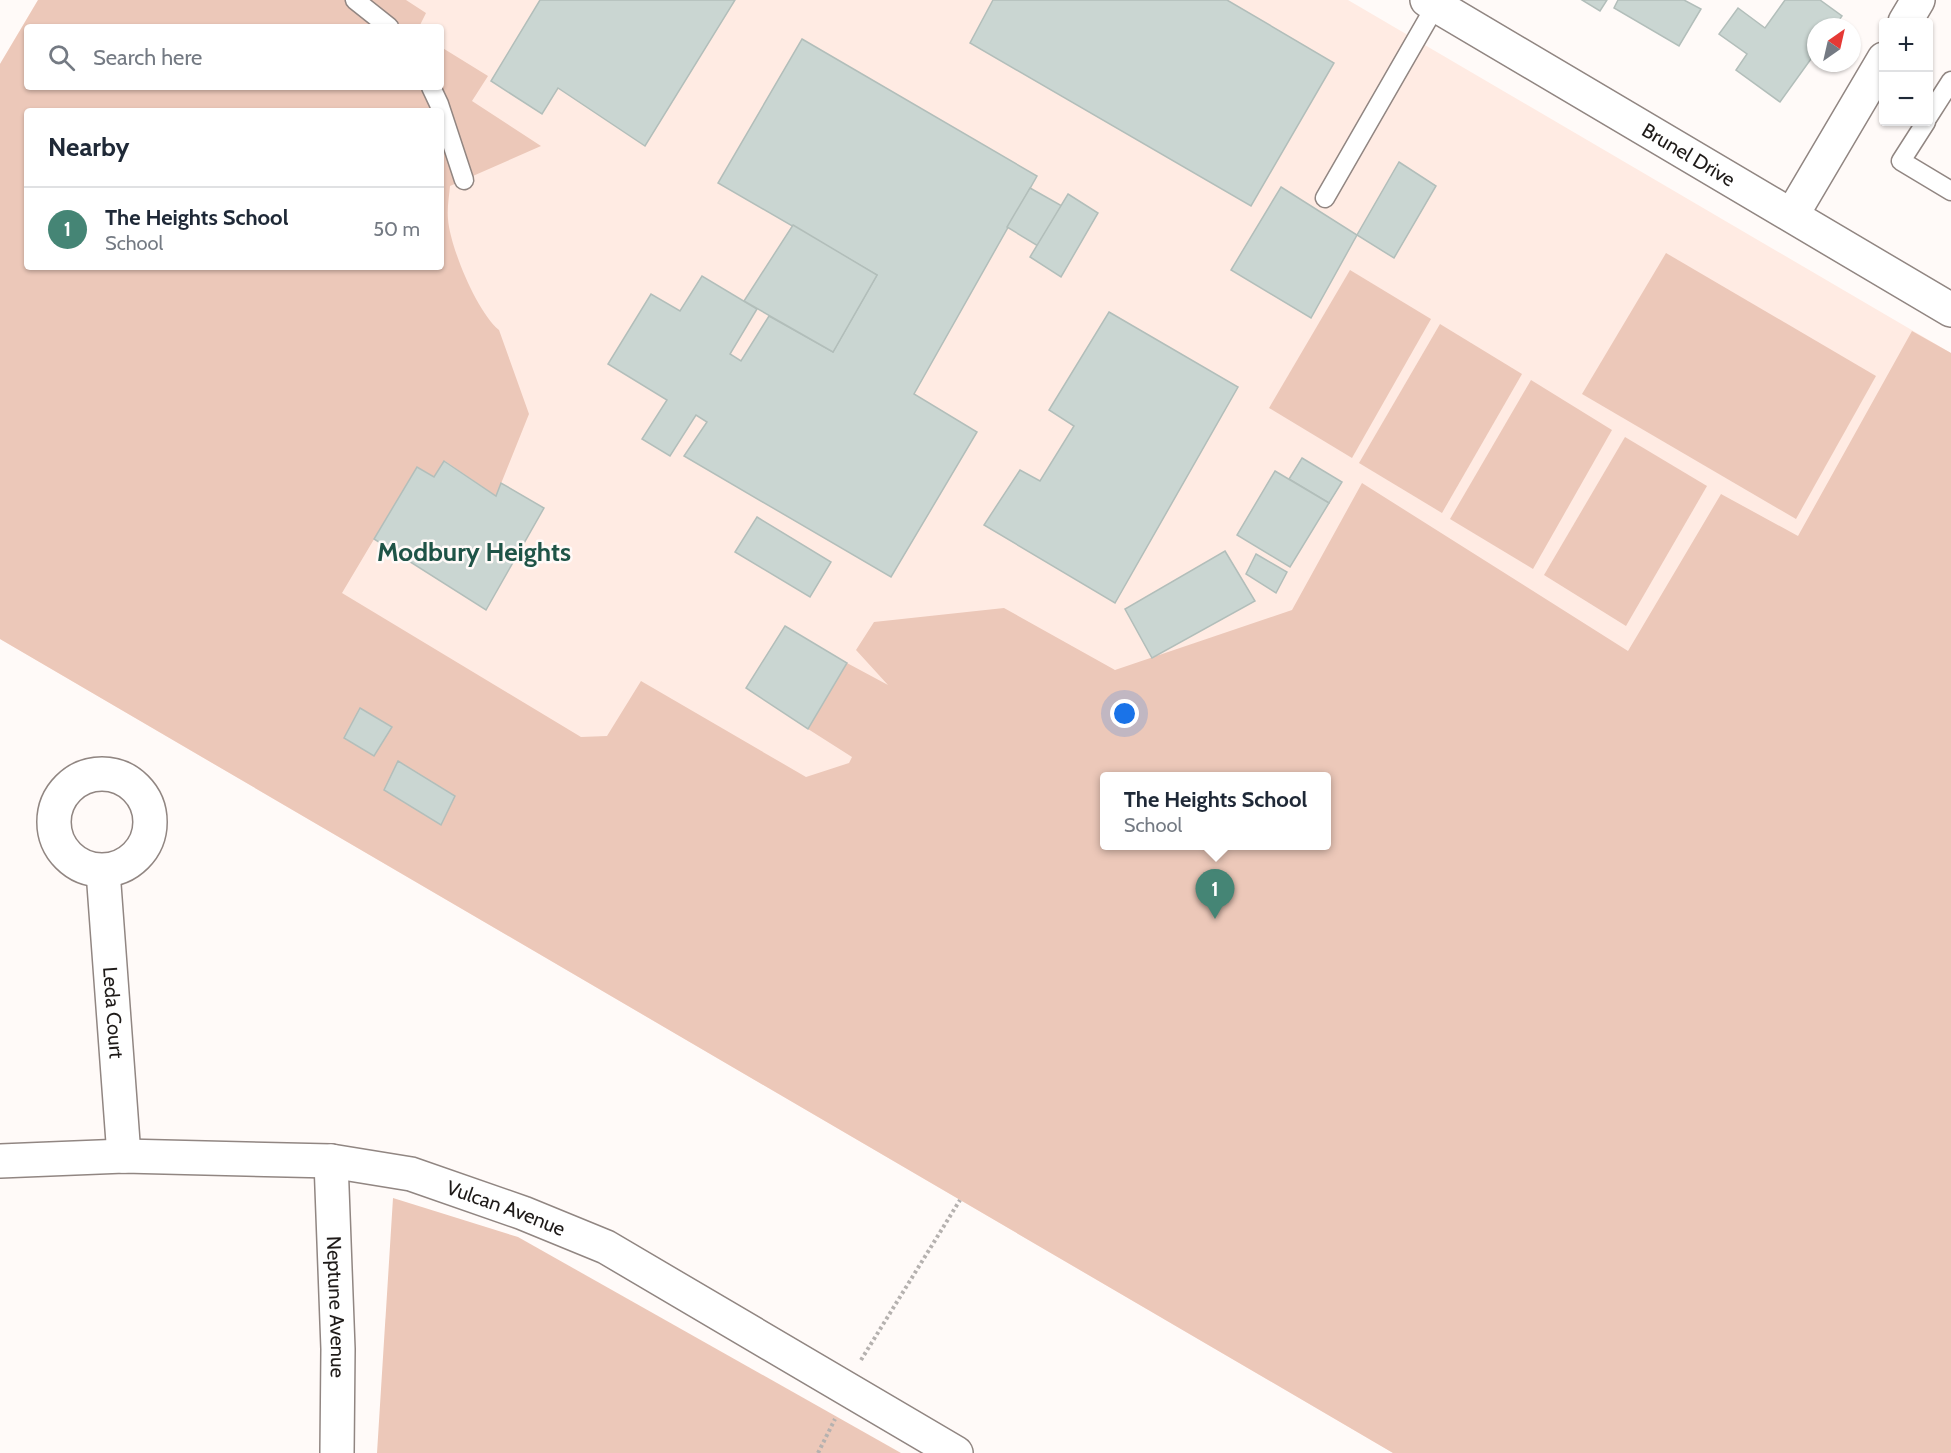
<!DOCTYPE html>
<html lang="en">
<head>
<meta charset="utf-8">
<style>
	:root { --surface:#fff; --page:#f6f6f7; --text:#1f2937; --muted:#747a83; --line:#e0e1e3; --accent:#458575 }
	body { margin:0; font-family:Cabin,sans-serif; background:var(--page); color:var(--text) }
	.controls { position:absolute; right:18px; top:18px; display:grid; overflow:hidden; border-radius:6px; box-shadow:0 2px 4px #0004 }
	.controls button { width:54px; height:54px; display:grid; place-items:center; padding:0; border:0; border-bottom:2px solid var(--line); background:var(--surface); color:var(--text); font:30px sans-serif }
	.compass { position:absolute; left:1807px; top:18px; width:54px; height:54px; border-radius:50%; background:var(--surface); box-shadow:0 2px 4px #0004; rotate:34deg }
	.you { position:absolute; left:1125px; top:714px; width:21px; height:21px; margin:-15px; border:4px solid #fff; border-radius:50%; background:#1a73e8; box-shadow:0 0 0 9px #1a73e833 }
	.badge { display:grid; place-items:center; width:39px; height:39px; border-radius:50%; background:var(--accent); color:#fff; font-size:20px; font-weight:700 }
	.pin { position:absolute; translate:-50% -50px; filter:drop-shadow(0 2px 3px #0008) }
	.pin::after { content:''; position:absolute; top:32px; width:21px; height:18px; background:inherit; clip-path:polygon(0 0,100% 0,50% 100%) }
	.popup { position:absolute; left:1100px; top:772px; width:231px; height:78px; box-sizing:border-box; display:grid; place-content:center; border-radius:6px; background:var(--surface); filter:drop-shadow(0 2px 4px #0005); font-size:20px; white-space:nowrap; color:var(--muted) }
	.popup b { font-size:22px; color:var(--text) }
	.popup::after { content:''; position:absolute; left:50%; top:100%; margin-left:-12px; border:12px solid transparent; border-top-color:var(--surface) }
	.list { margin:0; padding:0; list-style:none }
	h2 { display:flex; justify-content:space-between; align-items:center; height:78px; margin:0; padding:0 24px; font-size:26px }
	h2 small { font-size:20px; font-weight:400; color:var(--muted) }
	.list li { display:grid; grid-template-columns:39px 1fr auto; gap:18px; align-items:center; box-sizing:border-box; height:84px; padding:0 24px; border-top:2px solid var(--line) }
	.list b { display:block; font-size:22px; white-space:nowrap }
	.list p { margin:0; font-size:20px; white-space:nowrap; color:var(--muted) }
	.list em { font-size:20px; font-style:normal; color:var(--muted) }
	.icon { flex:none; width:33px; height:33px; fill:none; stroke:currentColor; stroke-width:2; stroke-linecap:round; stroke-linejoin:round }
	.map { position:relative; flex:none; width:1951px; height:1453px; overflow:hidden }
	.search { position:absolute; background:var(--surface); box-shadow:0 2px 4px #0004; left:24px; top:24px; width:420px; height:66px; display:flex; align-items:center; gap:15px; box-sizing:border-box; padding:0 21px; border-radius:6px; color:var(--muted); font-size:22px }
	.panel { position:absolute; background:var(--surface); box-shadow:0 2px 4px #0004; left:24px; top:108px; width:420px; height:162px; border-radius:6px }
	.map>svg:first-child { display:block }
	.built { fill:#ffebe3; fill-rule:evenodd }
	.green { fill:#ecc8b9; fill-rule:evenodd }
	.building { fill:#cad6d2; stroke:#b2beba; stroke-width:1.5 }
	.lines { fill:none; stroke-linecap:round; stroke-linejoin:round }
	.service-casing { stroke:#918682; stroke-width:21 }
	.minor-casing { stroke:#918682; stroke-width:36 }
	.path { stroke:#b5b1af; stroke-width:4; stroke-dasharray:3 3; stroke-linecap:butt }
	.service { stroke:#fff; stroke-width:18 }
	.minor { stroke:#fff; stroke-width:33 }
	.labels { text-anchor:middle; dominant-baseline:central; stroke-width:5; stroke-linejoin:round; paint-order:stroke }
	.street-label { font-size:20px; fill:#1e1a18; stroke:#fffaf8 }
	.district-label { font-size:26px; font-weight:bold; fill:#1f5447; stroke:#fffaf8 }
</style>
</head>
<body>
<div class="map">
<svg width="1951" height="1453" viewBox="0 0 1951 1453">
	<rect width="100%" height="100%" fill="#fffaf8"/>
	<path class="built" d="M38 0H1348L1951 353V1453H1393L0 639V64ZM27 27H441V87H27ZM27 111H441V267H27ZM1104 776H1326V846H1104Z"/>
	<g class="green">
		<path d="M38 0H406L426 13 419 27H27V87H441V47L488 76 472 101 541 146 450 186C449 197 447 208 448 219 450 247 477 312 499 330L529 414 496 496 445 461 434 477 417 467 342 593 581 737 607 736 641 681 806 777 849 763 852 757 808 729 847 663 888 685 856 650 874 622 1004 608 1115 670 1292 610 1362 483 1628 651 1721 494 1798 536 1912 331 1951 353V1453H1393L0 639V64ZM27 111H441V267H27ZM1104 776H1326V846H1104Z"/>
		<path d="M1666 253 1876 376 1796 519 1582 394Z"/>
		<path d="M1350 270 1431 319 1352 458 1269 408Z"/>
		<path d="M1440 324 1522 374 1442 513 1359 463Z"/>
		<path d="M1531 380 1612 430 1533 569 1450 519Z"/>
		<path d="M1625 437 1707 486 1626 626 1544 575Z"/>
		<path d="M393 1198 518 1237 901 1453H377Z"/>
	</g>
	<g class="building">
		<path d="M540 0H735L645 146 558 88 542 114 491 81Z"/>
		<path d="M993 0H1227L1334 63 1251 206 970 43Z"/>
		<path d="M1582 0H1607L1600 11Z"/>
		<path d="M1618 0H1684L1701 9 1679 46 1614 8Z"/>
		<path d="M1785 0H1820L1842 16 1834 27H1816V52L1780 102 1736 70 1747 54 1719 34 1738 8 1765 28Z"/>
		<path d="M802 39 1037 176 914 394 977 432 891 577 684 456 707 422 696 415 670 456 642 439 667 400 608 364 651 294 680 311 702 276 757 309 730 354 741 361 769 316 833 352 877 275 718 183Z"/>
		<path d="M1399 162 1436 186 1394 258 1357 235Z"/>
		<path d="M1281 187 1357 235 1311 318 1231 270Z"/>
		<path d="M1030 188 1062 206 1038 246 1007 227Z"/>
		<path d="M1068 194 1098 213 1061 277 1030 257Z"/>
		<path d="M793 225 877 275 833 352 744 301Z"/>
		<path d="M1109 312 1238 387 1115 603 984 525 1020 470 1040 481 1074 426 1049 410Z"/>
		<path d="M1302 458 1342 482 1329 503 1289 479Z"/>
		<path d="M444 461 496 496 501 483 544 508 486 610 374 539 417 467 434 477Z"/>
		<path d="M1275 471 1329 503 1290 567 1237 535Z"/>
		<path d="M757 517 831 562 810 597 735 552Z"/>
		<path d="M1225 551 1255 601 1152 658 1125 609Z"/>
		<path d="M1256 554 1287 572 1276 593 1246 574Z"/>
		<path d="M785 626 847 663 808 729 746 688Z"/>
		<path d="M360 708 392 727 374 756 344 738Z"/>
		<path d="M398 761 455 796 441 825 384 790Z"/>
	</g>
	<g class="lines">
		<g class="service-casing">
			<g id="service">
				<path d="M355 0 389 27"/>
				<path d="M431 87 439 104 464 180"/>
				<path d="M1928 117 1951 81"/>
				<path d="M1926 122 1901 161 1951 191"/>
				<path d="M1325 198 1436 5"/>
			</g>
		</g>
		<g class="minor-casing">
			<g id="minor">
				<path id="s1" d="M1427 0 1951 310"/>
				<path d="M1905 22 1918 0"/>
				<path d="M1792 215 1884 59"/>
				<circle cx="102" cy="822" r="48"/>
				<path id="s2" d="M103 871 124 1156"/>
				<path id="s3" d="M0 1161 124 1156 331 1161 411 1174 523 1213 606 1247 956 1453"/>
				<path id="s4" d="M331 1161 338 1349 337 1453"/>
			</g>
		</g>
		<g class="path">
			<path d="M861 1360 960 1200"/>
			<path d="M818 1453 835 1419"/>
		</g>
		<use href="#service" class="service"/>
		<use href="#minor" class="minor"/>
	</g>
	<g class="labels">
		<g class="street-label">
			<text stroke="none"><textPath href="#s1" startOffset="304">Brunel Drive</textPath></text>
			<text stroke="none"><textPath href="#s2" startOffset="142">Leda Court</textPath></text>
			<text stroke="none"><textPath href="#s3" startOffset="513">Vulcan Avenue</textPath></text>
			<text stroke="none"><textPath href="#s4" startOffset="146">Neptune Avenue</textPath></text>
		</g>
		<g class="district-label">
			<text x="474" y="552">Modbury Heights</text>
		</g>
	</g>
</svg>
<div class="controls">
<button>+</button>
<button>−</button>
</div>
<svg class="compass" viewBox="-18 -18 36 36"><path d="M0-13l5 13h-10z" fill="#e53935"/><path d="M0 13l5-13h-10z" fill="#747a83"/></svg>
<div class="you"></div>
<div class="pin badge" style="left:1215px;top:919px">1</div>
<div class="popup"><b>The Heights School</b>School</div>
<div class="search"><svg class="icon" aria-label="search" viewBox="0 0 24 24"><circle cx="10" cy="10" r="6"/><path d="M15 15l6 6"/></svg>Search here</div>
<section class="panel">
<h2>Nearby<small></small></h2>
<ul class="list">
<li><span class="badge">1</span><div><b>The Heights School</b><p>School</p></div><em>50 m</em></li>
</ul>
</section>
</div>
</body>
</html>
